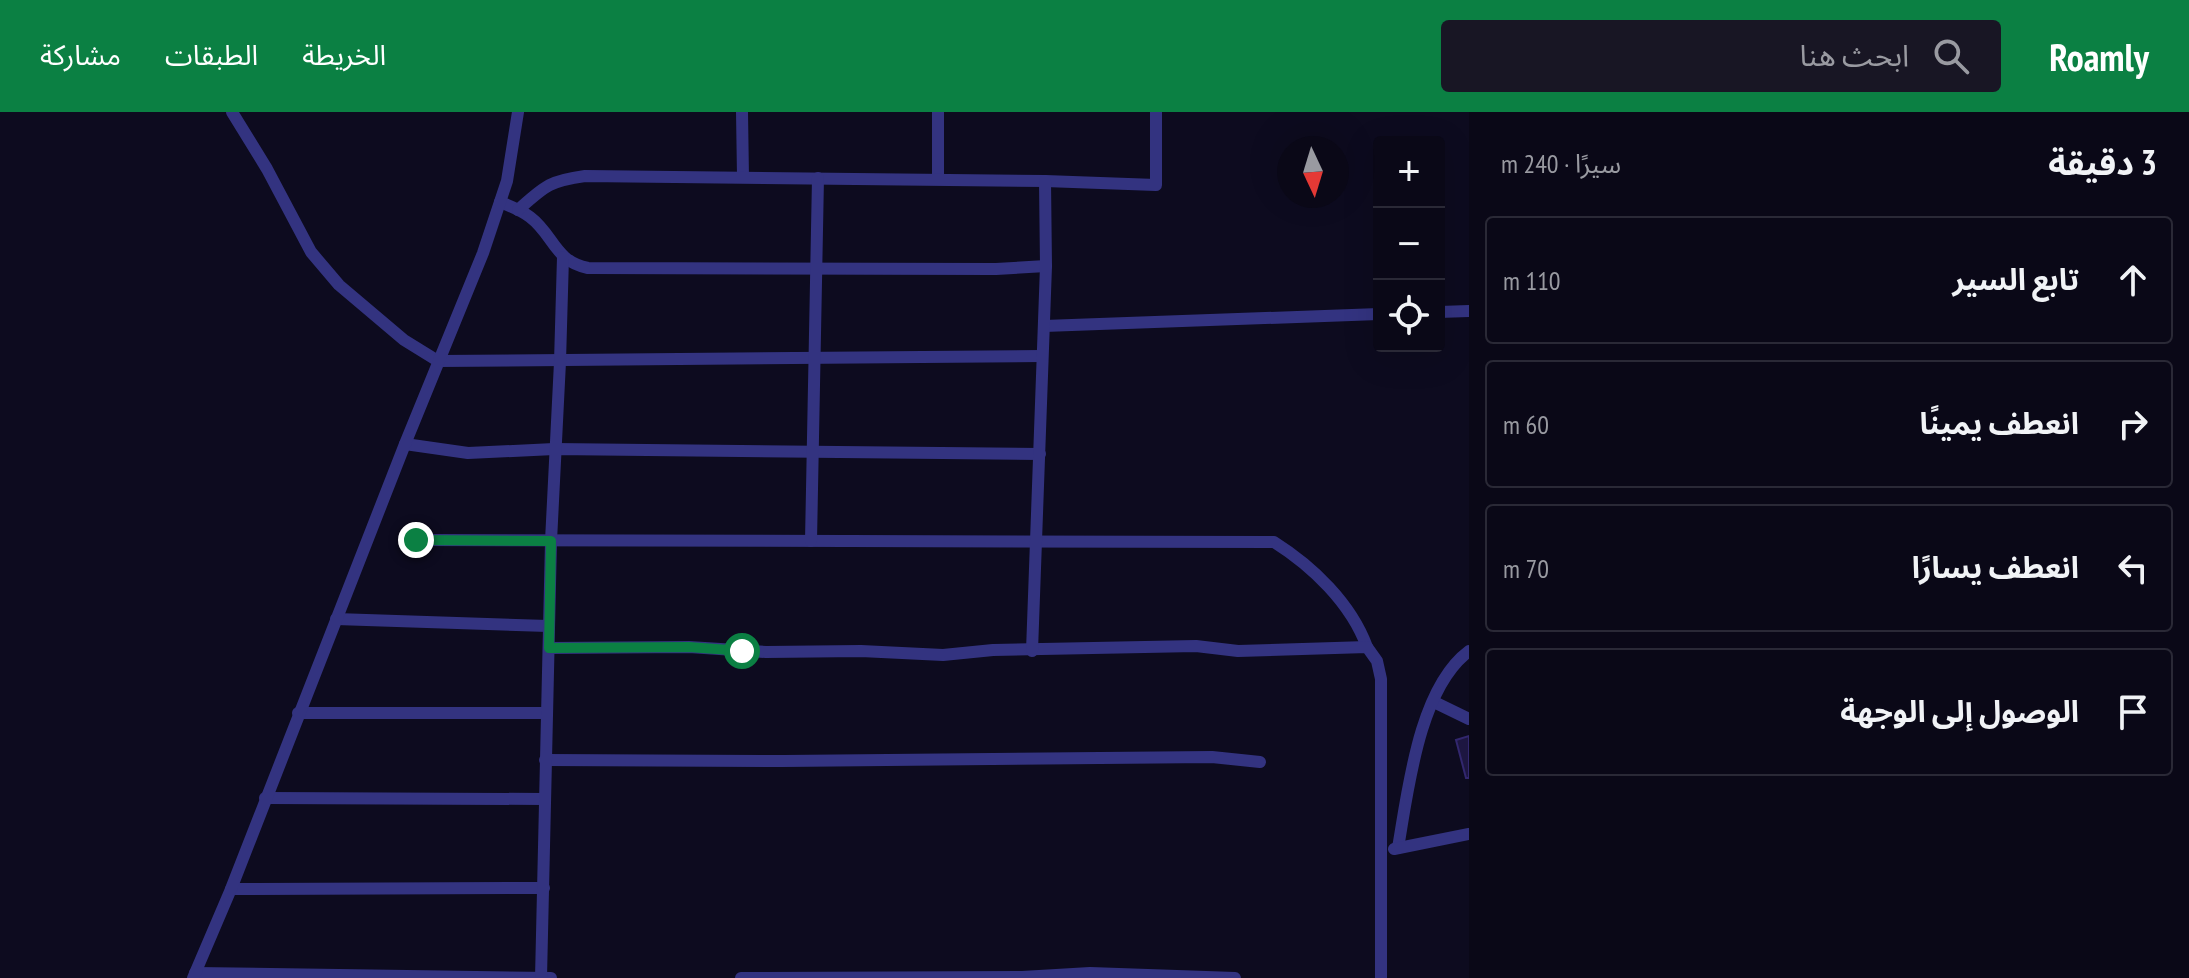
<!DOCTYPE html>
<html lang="ar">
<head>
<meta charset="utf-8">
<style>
	:root { --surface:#0a0817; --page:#181624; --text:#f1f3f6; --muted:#999aa1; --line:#2a2936; --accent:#0b8043 }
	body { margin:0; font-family:"PT Sans Narrow","Noto Sans Arabic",sans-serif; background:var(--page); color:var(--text); direction:rtl }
	.controls { position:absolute; right:24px; top:24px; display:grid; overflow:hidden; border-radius:8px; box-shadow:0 8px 32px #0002 }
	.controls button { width:72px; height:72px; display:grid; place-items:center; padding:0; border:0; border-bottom:2px solid var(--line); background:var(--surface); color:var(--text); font:40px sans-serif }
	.compass { position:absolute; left:1277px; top:24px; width:72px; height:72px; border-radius:50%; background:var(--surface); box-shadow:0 8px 32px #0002; rotate:176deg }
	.stop { position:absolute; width:24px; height:24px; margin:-18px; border:6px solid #0b8043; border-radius:50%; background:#fff }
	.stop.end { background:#0b8043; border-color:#fff; box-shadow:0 2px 8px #0008 }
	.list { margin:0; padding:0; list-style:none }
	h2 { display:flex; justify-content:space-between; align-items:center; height:104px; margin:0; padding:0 32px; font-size:34px }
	h2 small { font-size:26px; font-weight:400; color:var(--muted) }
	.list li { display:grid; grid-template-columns:52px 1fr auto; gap:24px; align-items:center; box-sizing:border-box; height:128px; margin:0 16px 16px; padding:0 16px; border:2px solid var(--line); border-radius:8px }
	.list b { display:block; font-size:30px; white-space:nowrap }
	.list em { font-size:26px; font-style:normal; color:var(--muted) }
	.icon { flex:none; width:44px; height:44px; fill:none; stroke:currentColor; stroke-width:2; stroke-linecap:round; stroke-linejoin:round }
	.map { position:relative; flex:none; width:1469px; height:866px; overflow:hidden; direction:ltr }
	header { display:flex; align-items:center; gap:48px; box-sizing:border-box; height:112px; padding:0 40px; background:var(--accent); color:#fff }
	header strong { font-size:38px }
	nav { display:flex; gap:44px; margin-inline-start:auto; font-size:28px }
	.search { width:560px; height:72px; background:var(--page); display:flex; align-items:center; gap:20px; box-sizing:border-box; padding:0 28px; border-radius:8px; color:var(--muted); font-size:30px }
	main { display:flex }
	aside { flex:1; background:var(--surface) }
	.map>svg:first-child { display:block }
	.building { fill:#1d1641; stroke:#32276e; stroke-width:2 }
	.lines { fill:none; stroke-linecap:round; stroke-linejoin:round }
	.minor { stroke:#333380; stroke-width:12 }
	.route { stroke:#0b8043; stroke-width:10 }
</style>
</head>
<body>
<header>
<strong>Roamly</strong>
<div class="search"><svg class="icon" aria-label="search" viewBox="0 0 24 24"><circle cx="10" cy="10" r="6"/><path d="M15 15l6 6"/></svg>ابحث هنا</div>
<nav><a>الخريطة</a><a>الطبقات</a><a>مشاركة</a></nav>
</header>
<main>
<aside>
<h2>3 دقيقة<small>سيرًا · 240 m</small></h2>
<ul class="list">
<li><svg class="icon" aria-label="ahead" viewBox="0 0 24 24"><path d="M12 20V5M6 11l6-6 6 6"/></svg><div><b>تابع السير</b></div><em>110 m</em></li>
<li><svg class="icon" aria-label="right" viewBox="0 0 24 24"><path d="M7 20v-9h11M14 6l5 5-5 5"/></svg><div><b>انعطف يمينًا</b></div><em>60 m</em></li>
<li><svg class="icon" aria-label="left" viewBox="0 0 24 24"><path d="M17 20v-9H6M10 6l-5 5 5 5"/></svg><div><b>انعطف يسارًا</b></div><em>70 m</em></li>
<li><svg class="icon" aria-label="arrive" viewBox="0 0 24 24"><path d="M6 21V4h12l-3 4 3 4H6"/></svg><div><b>الوصول إلى الوجهة</b></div></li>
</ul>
</aside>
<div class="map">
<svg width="1469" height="866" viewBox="0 0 1469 866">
	<rect width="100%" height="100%" fill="#0d0b1f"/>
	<path class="building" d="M1469 624V666H1466L1456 628Z"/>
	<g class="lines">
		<g class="minor">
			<path d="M232 0 267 57 311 140 339 173 404 228 438 249 1042 244"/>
			<path d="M742 0 743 65"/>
			<path d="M938 67V0"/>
			<path d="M500 90C510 94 521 98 530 105 554 123 554 149 588 156L996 157 1046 154"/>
			<path d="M518 98C545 74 549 69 585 64L1045 69 1156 73V0"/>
			<path d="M1439 200 1469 199"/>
			<path d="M1044 214 1379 202"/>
			<path d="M405 332 468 341 554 337 1040 342"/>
			<path d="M416 428 1274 430C1312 454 1351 491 1367 535"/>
			<path d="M811 429 818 66"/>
			<path d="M336 507 548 514"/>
			<path d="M549 536 689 535 766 540 861 539 943 543 993 538 1196 534 1238 539 1367 535 1377 549 1381 567V866"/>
			<path d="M1032 539 1046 154 1045 69"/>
			<path d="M1434 590 1469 607"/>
			<path d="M298 601H547"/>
			<path d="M545 648 783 649 1212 645 1260 650"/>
			<path d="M265 686 544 687"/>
			<path d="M1398 736C1408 678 1419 576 1469 539"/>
			<path d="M1394 737 1469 722"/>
			<path d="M231 777 544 776"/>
			<path d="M195 861 551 866"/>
			<path d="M193 866 231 777 405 332 483 141 507 69 518 0"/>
			<path d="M541 866 551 429 560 250 563 145"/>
			<path d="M741 866 1022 865 1090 861 1235 866"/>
		</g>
	</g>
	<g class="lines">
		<path class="route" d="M416 428 551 429 549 536 689 535 742 539"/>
	</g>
</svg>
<div class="controls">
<button>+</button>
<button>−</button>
<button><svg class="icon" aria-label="locate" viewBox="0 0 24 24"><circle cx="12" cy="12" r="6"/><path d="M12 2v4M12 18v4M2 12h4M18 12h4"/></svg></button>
</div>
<svg class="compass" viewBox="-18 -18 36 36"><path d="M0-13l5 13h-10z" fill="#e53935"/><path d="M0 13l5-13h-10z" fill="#999aa1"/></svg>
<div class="stop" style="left:742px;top:539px"></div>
<div class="stop end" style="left:416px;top:428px"></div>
</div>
</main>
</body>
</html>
